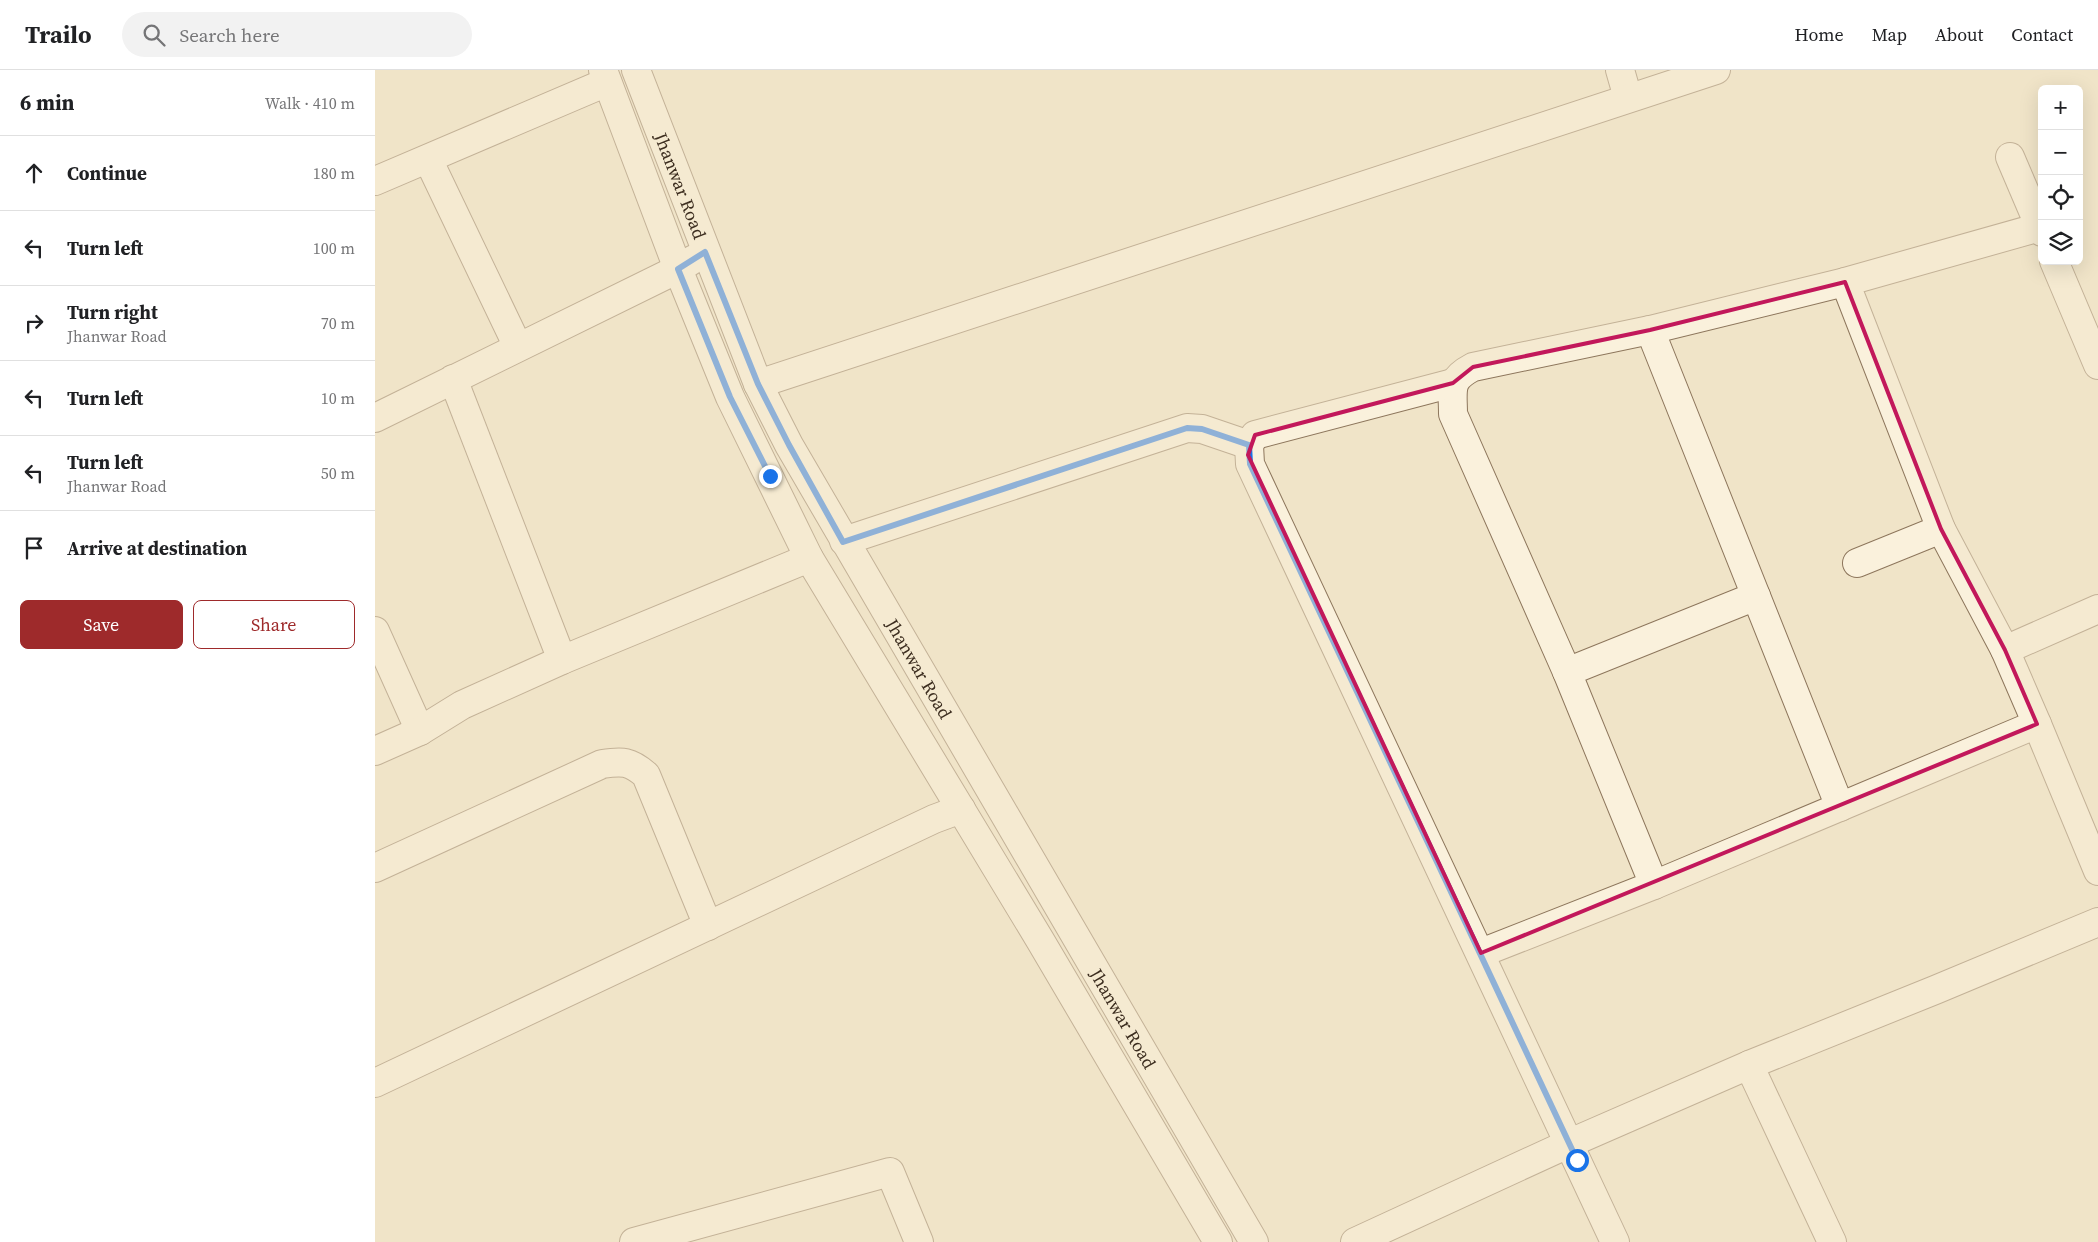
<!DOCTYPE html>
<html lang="en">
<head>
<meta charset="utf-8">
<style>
	:root { --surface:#fff; --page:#f2f2f2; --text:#202124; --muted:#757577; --line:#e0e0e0; --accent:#9e2a2b }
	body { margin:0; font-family:"Source Serif 4",serif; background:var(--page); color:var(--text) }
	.controls { position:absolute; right:15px; top:15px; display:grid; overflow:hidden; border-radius:8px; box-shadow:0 5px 20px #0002 }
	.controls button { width:45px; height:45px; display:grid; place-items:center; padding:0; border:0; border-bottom:1px solid var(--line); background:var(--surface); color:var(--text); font:25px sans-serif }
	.stop { position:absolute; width:15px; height:15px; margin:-11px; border:4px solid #1a73e8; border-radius:50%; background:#fff }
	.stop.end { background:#1a73e8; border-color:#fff; box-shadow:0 1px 5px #0008 }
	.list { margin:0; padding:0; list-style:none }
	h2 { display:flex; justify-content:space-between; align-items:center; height:65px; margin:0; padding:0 20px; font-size:21px }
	h2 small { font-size:16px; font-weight:400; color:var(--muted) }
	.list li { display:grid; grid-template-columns:32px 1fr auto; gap:15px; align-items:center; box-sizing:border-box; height:75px; padding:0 20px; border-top:1px solid var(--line) }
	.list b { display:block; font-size:19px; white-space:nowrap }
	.list p { margin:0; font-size:16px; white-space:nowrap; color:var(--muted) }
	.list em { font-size:16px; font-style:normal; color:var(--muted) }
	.actions { display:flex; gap:10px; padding:15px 20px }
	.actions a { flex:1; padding:11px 0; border:1px solid var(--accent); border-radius:8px; text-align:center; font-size:18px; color:var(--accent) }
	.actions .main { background:var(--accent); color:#fff }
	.icon { flex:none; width:28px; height:28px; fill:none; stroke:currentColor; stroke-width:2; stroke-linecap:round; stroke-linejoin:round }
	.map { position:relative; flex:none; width:1723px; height:1172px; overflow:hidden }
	header { display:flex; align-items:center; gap:30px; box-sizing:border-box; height:70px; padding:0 25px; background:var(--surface); border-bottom:1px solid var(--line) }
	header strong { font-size:24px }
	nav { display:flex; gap:28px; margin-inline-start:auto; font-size:18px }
	.search { width:350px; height:45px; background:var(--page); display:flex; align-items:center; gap:12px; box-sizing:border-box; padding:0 18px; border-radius:28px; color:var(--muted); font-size:19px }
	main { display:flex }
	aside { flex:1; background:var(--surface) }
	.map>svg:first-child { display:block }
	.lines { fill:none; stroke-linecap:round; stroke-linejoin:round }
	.minor-casing { stroke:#8d765c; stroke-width:30 }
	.minor { stroke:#faf1dc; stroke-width:28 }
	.route { stroke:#1a73e8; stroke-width:6 }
	.marked { fill:none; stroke:#c2185b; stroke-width:4; stroke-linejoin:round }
	.labels { text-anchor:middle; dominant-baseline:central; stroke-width:4; stroke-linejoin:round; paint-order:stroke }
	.street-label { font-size:18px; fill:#3d2e20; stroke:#f7eed8 }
</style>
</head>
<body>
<header>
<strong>Trailo</strong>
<div class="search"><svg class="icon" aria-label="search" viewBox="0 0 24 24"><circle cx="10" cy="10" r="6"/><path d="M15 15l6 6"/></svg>Search here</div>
<nav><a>Home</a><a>Map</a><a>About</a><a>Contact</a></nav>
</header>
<main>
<aside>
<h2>6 min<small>Walk · 410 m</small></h2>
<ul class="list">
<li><svg class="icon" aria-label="ahead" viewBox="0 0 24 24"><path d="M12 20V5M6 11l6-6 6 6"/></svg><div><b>Continue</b></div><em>180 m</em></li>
<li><svg class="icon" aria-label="left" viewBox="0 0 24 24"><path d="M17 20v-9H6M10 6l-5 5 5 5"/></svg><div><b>Turn left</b></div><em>100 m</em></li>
<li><svg class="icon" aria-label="right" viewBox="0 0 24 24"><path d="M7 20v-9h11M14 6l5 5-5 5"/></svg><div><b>Turn right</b><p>Jhanwar Road</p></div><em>70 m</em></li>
<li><svg class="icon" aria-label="left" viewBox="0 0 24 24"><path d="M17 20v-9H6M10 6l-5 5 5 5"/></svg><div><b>Turn left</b></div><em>10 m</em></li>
<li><svg class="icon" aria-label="left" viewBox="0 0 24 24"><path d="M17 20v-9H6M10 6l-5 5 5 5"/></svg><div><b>Turn left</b><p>Jhanwar Road</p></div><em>50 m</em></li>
<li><svg class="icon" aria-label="arrive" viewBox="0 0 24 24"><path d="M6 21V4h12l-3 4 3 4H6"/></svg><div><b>Arrive at destination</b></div></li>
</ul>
<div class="actions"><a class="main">Save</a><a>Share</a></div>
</aside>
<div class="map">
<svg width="1723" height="1172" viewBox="0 0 1723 1172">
	<rect width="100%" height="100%" fill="#f0e4c8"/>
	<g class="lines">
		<g class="minor-casing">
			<g id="minor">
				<path d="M228 0 303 199 355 327 434 488 665 870 843 1172"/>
				<path id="s1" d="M261 0 383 314 414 375 879 1172"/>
				<path d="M1245 0 1253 28"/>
				<path d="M1635 87 1667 162"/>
				<path d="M53 89 143 277"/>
				<path d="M0 111 232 12"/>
				<path d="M1679 191 1723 295"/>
				<path d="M1275 260 1098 297C1073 310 1078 319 1078 344L1192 602 1279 815"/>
				<path d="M78 309 187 590"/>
				<path d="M1078 313 880 365 874 375 875 394 1240 1172"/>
				<path d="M383 314 1341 0"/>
				<path d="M0 348 303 199 319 189"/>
				<path d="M469 471 812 358 827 359 874 375"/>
				<path d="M1482 493 1566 459"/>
				<path d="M0 561 45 661"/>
				<path d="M1630 580 1566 459 1470 212 1665 157"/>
				<path d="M1192 602 1381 526"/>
				<path d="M1662 654 1723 801"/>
				<path d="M0 681 45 661 87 635 187 590 434 488"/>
				<path d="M1465 737 1275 260 1470 212"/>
				<path d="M0 798 227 694C248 691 255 691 271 705L333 856"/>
				<path d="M1106 883 1279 815 1662 654 1630 580 1723 539"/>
				<path d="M1374 995 1457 1172"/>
				<path d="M0 1013 559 749 586 739"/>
				<path d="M259 1172 515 1102 544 1172"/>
				<path d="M980 1172 1195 1073 1374 995 1560 920 1723 852"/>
			</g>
		</g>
		<use href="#minor" class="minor"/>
	</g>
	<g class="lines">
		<path class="route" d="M395 406 355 327 303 199 330 182 383 314 414 375 468 472 812 358 827 359 874 375 875 394 1202 1090"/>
	</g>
	<path d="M0 0H1723V1172H0ZM1470 212 1566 459 1630 580 1662 654 1106 883 873 385 880 365 1078 313 1098 297 1275 260Z" fill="#f0e4c8" fill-opacity=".55" fill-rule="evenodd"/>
	<path class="marked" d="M1470 212 1566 459 1630 580 1662 654 1106 883 873 385 880 365 1078 313 1098 297 1275 260Z"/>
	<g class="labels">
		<g class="street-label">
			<text stroke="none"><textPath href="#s1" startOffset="124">Jhanwar Road</textPath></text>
			<text stroke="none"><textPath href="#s1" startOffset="664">Jhanwar Road</textPath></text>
			<text stroke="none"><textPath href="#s1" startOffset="1069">Jhanwar Road</textPath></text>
		</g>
	</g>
</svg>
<div class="controls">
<button>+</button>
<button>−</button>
<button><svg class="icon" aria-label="locate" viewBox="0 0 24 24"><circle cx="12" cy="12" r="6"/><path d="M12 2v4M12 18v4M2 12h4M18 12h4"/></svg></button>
<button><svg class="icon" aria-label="layers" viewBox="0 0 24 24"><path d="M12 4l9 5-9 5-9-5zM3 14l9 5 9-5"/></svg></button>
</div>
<div class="stop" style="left:1202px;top:1090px"></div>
<div class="stop end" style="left:395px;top:406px"></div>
</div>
</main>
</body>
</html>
